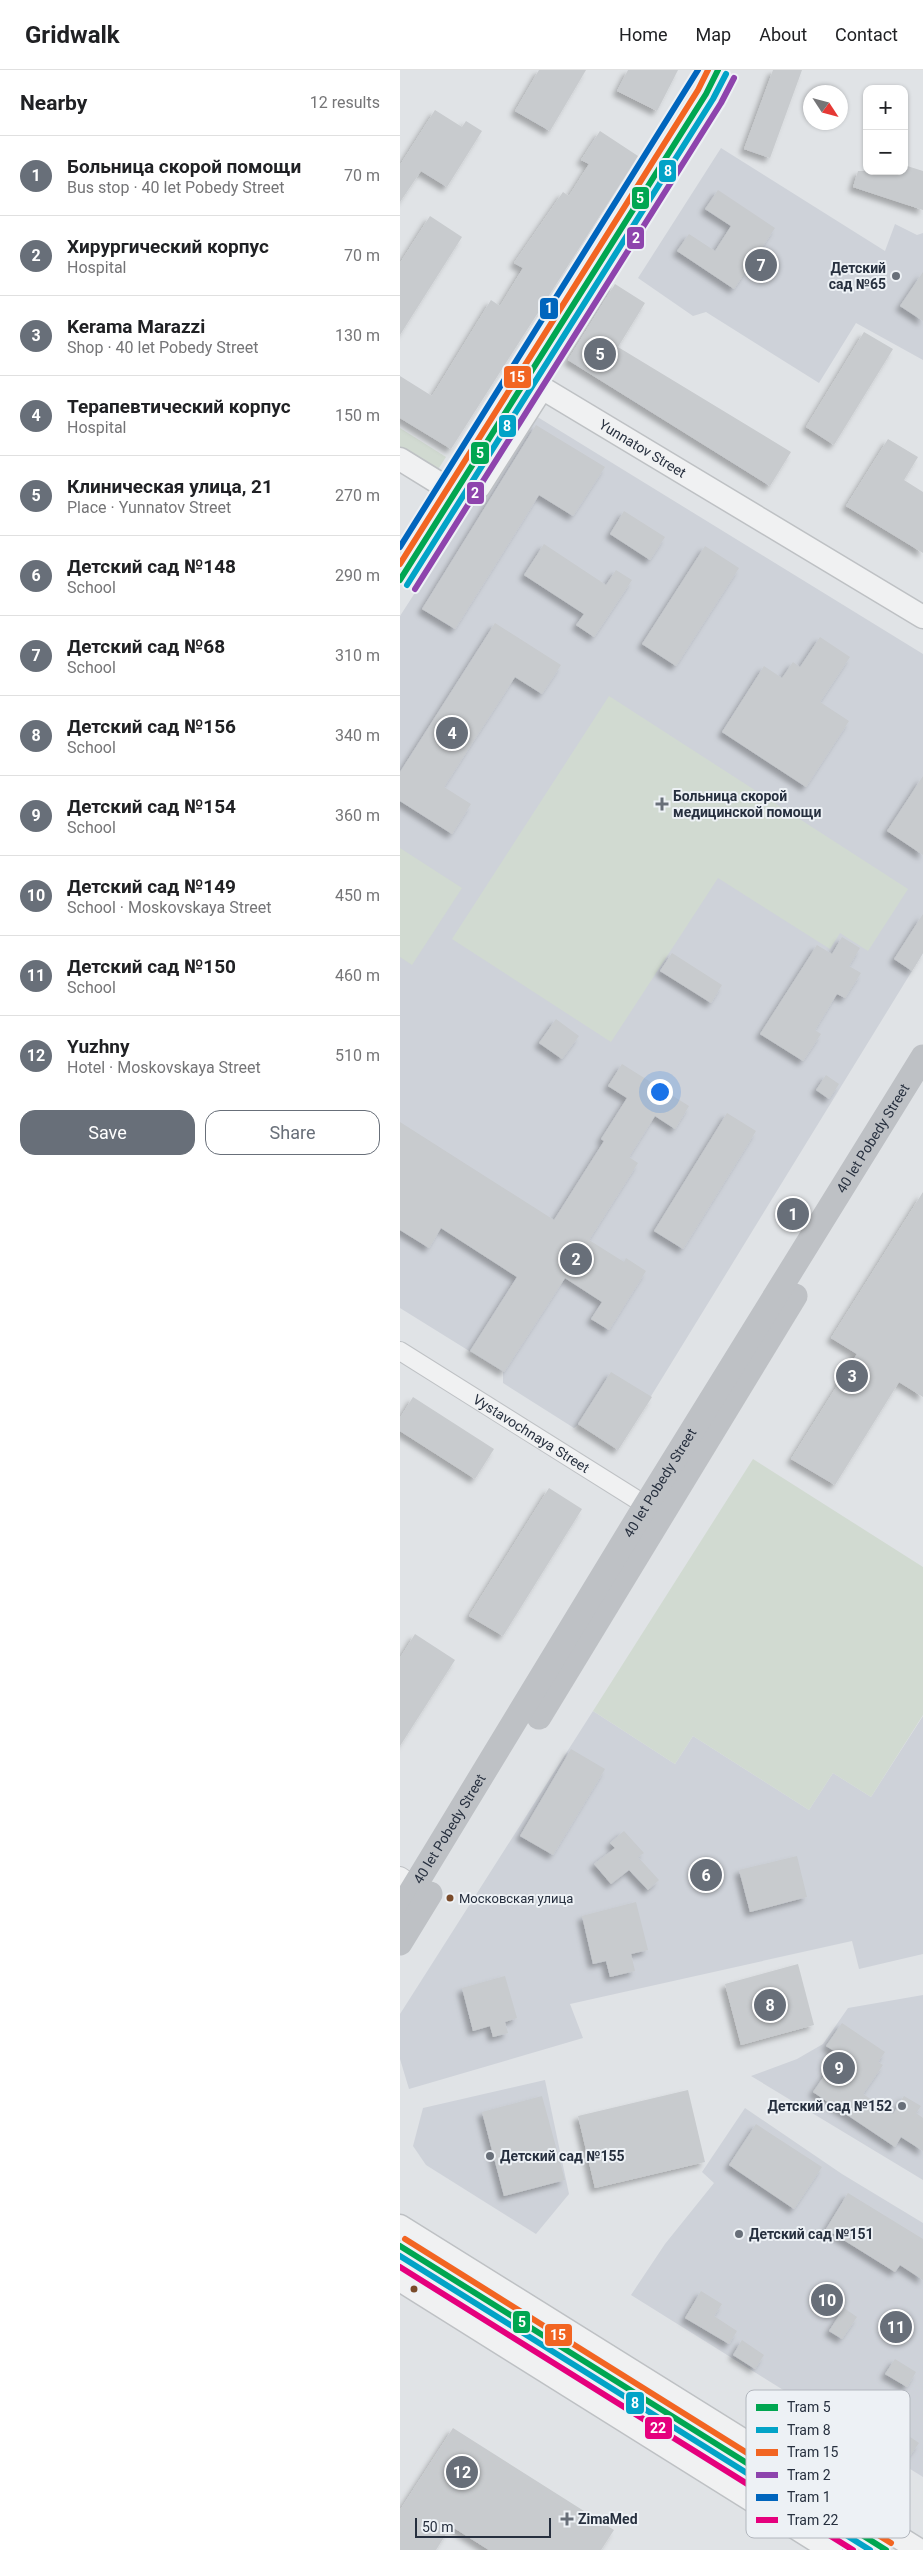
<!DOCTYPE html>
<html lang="en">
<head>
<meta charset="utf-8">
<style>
	:root { --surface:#fff; --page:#f6f6f6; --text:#202124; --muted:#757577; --line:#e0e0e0; --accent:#686f79 }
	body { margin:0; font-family:Roboto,sans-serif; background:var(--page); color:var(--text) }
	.controls { position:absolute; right:15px; top:15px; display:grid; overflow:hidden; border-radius:10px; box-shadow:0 1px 4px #0004 }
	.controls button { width:45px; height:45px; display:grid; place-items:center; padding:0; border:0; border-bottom:1px solid var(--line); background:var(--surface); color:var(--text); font:25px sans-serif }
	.compass { position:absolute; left:403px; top:15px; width:45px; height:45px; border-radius:50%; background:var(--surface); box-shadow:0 1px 4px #0004; rotate:126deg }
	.scale { position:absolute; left:15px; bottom:12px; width:136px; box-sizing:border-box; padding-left:5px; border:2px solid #27303f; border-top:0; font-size:14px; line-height:18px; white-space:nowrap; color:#27303f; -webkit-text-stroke:4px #edf1f5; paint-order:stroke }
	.you { position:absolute; left:259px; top:1021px; width:18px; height:18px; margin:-12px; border:4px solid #fff; border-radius:50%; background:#1a73e8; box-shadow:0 0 0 8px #1a73e833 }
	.badge { display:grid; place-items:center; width:32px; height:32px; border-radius:50%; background:var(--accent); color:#fff; font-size:16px; font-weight:700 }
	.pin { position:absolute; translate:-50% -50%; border:2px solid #fff; box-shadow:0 1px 5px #0006 }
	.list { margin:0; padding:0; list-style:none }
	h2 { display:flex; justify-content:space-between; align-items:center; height:65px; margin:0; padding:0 20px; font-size:21px }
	h2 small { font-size:16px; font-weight:400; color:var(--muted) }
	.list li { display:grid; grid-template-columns:32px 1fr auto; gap:15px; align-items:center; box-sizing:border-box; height:80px; padding:0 20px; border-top:1px solid var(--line) }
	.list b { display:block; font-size:19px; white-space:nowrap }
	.list p { margin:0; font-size:16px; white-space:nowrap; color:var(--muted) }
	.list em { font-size:16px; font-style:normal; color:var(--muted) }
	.actions { display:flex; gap:10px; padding:15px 20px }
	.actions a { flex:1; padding:11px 0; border:1px solid var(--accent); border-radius:15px; text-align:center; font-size:18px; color:var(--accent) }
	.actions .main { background:var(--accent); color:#fff }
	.map { position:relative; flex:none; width:523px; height:2480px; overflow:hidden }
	header { display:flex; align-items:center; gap:30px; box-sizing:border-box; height:70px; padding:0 25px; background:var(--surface); border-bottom:1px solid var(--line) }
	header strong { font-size:24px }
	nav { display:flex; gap:28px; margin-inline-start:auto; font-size:18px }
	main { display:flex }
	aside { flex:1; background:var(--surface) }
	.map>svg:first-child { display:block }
	.built { fill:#ced2d9 }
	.green { fill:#d1dad1 }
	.building { fill:#c8cbce; filter:url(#shadow) }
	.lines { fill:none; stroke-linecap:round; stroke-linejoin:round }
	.minor-casing { stroke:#bec1c4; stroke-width:20 }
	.tertiary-casing { stroke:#bec1c4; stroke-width:25 }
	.minor { stroke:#f0f1f2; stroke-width:18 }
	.tertiary { stroke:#f0f1f2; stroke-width:22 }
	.secondary { stroke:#bec1c5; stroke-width:25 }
	.tram-1-casing { stroke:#edf1f5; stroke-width:10 }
	.tram-2-casing { stroke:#edf1f5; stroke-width:10 }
	.tram-3-casing { stroke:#edf1f5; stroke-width:10 }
	.tram-4-casing { stroke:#edf1f5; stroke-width:10 }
	.tram-5-casing { stroke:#edf1f5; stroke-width:10 }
	.tram-6-casing { stroke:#edf1f5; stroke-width:10 }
	.tram-1 { stroke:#00a651; stroke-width:6 }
	.tram-2 { stroke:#02a3c7; stroke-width:6 }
	.tram-3 { stroke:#f26522; stroke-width:6 }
	.tram-4 { stroke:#8e44ad; stroke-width:6 }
	.tram-5 { stroke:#0065bd; stroke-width:6 }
	.tram-6 { stroke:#e5007d; stroke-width:6 }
	.poi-dot { fill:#686f79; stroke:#edf1f5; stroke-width:2 }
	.bus-dot { fill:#7a4b2a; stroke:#edf1f5; stroke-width:2 }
	.labels { text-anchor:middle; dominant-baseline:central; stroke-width:4; stroke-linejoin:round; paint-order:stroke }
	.bus-label { font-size:13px; fill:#27303f; stroke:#edf1f5; text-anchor:start }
	.poi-label { font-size:14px; font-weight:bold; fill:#27303f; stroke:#edf1f5; text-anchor:start }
	.street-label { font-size:14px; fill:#27303f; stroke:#edf1f5 }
	.key { fill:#edf1f5; stroke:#b2b7be; stroke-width:1 }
	.key-label { font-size:14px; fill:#27303f }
	.line-badge { stroke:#edf1f5; stroke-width:2 }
	.badge-label { font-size:14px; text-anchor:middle; font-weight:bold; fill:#fff }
</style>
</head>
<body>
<header>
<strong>Gridwalk</strong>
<nav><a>Home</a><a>Map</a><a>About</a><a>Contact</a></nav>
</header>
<main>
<aside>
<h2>Nearby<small>12 results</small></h2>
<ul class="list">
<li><span class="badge">1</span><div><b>Больница скорой помощи</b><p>Bus stop · 40 let Pobedy Street</p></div><em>70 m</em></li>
<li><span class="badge">2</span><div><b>Хирургический корпус</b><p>Hospital</p></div><em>70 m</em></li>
<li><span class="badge">3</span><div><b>Kerama Marazzi</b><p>Shop · 40 let Pobedy Street</p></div><em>130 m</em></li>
<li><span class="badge">4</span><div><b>Терапевтический корпус</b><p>Hospital</p></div><em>150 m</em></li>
<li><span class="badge">5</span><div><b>Клиническая улица, 21</b><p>Place · Yunnatov Street</p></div><em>270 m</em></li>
<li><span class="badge">6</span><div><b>Детский сад №148</b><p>School</p></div><em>290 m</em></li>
<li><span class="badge">7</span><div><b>Детский сад №68</b><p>School</p></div><em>310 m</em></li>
<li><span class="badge">8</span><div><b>Детский сад №156</b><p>School</p></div><em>340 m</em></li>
<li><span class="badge">9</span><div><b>Детский сад №154</b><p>School</p></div><em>360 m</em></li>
<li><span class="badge">10</span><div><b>Детский сад №149</b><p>School · Moskovskaya Street</p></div><em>450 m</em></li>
<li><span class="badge">11</span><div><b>Детский сад №150</b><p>School</p></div><em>460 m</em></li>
<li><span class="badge">12</span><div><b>Yuzhny</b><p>Hotel · Moskovskaya Street</p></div><em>510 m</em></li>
</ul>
<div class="actions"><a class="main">Save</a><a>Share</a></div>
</aside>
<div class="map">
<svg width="523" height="2480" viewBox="0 0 523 2480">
	<defs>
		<filter id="shadow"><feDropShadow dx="-4.5" dy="4.5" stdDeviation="2.5" flood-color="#0004"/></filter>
	</defs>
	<rect width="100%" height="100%" fill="#e0e3e6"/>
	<g class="built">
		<path d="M321 78 485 181 495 154 517 165 523 163V290L456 253 419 313 306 242 293 246 238 208Z"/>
		<path d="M131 343 523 584V883L218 1380 179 1354 174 1358 103 1313V1302L0 1238V546Z"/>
		<path d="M193 1641 275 1694 293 1666 409 1740 433 1703 471 1727 523 1646V1884L459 1899 452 1871 170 1934 183 1968 9 2019 0 1989V1944Z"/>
		<path d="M523 1925V2110L351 2006 397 1989 423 1974 448 1938Z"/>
		<path d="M145 2010 169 2124 136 2164 26 2095 13 2076 23 2038Z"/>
		<path d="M345 2038 442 2104 523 2153V2407L231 2225 265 2174 314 2113 302 2102Z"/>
	</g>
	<g class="green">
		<path d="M0 358 46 387 37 401 0 378Z"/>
		<path d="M209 626 508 819 468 881 440 863 430 879 318 808 211 972 52 869Z"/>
		<path d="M0 778 62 818 12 895 0 887Z"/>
		<path d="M353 1389 523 1497V1645L471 1727 433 1703 409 1740 293 1666 275 1694 193 1641Z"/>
	</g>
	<g class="building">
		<path d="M139 0H186L150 61 115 41Z"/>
		<path d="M228 0H278L257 41 217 21Z"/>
		<path d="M373 0H402L370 88 344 79Z"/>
		<path d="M35 40 62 57 66 51 82 61 47 117 21 101 0 132V95Z"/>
		<path d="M200 61 238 86 51 379 0 348V306L32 326 91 230 100 236 123 198 114 193 163 122 169 126 189 94 181 90Z"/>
		<path d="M504 95 523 101V140L453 117 458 101H504Z"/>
		<path d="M318 120 375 158 334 219 277 181 289 164 315 181 331 156 305 139Z"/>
		<path d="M30 146 62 167 0 265V193Z"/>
		<path d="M523 202V251L500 236Z"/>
		<path d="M215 214 245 233 218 277 391 382 370 416 168 290Z"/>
		<path d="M464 262 493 279 434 375 406 357Z"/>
		<path d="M136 355 205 397 173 446 139 425 55 559 22 539Z"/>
		<path d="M488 369 518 387 504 410 523 422V483L446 436Z"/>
		<path d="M224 441 265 467 250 490 210 464Z"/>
		<path d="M144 474 206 515 216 500 232 510 194 567 176 555 184 544 124 505Z"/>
		<path d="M305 476 339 498 276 596 242 574Z"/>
		<path d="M95 553 161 595 142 624 115 607 44 717 71 734 52 764 0 731V702Z"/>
		<path d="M420 567 450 587 420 632 449 651 406 717 322 662 364 596 382 608 393 592 400 597Z"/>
		<path d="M523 706V785L487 761Z"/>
		<path d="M523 844V883L512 901 494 889Z"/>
		<path d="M442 867 460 878 449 896 461 903 445 928 437 924 415 960 421 964 403 991 360 964 417 875 432 884Z"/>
		<path d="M272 883 322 915 311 933 260 901Z"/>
		<path d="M156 949 179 966 162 989 139 973Z"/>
		<path d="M222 994 289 1036 275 1059 255 1046 229 1087 238 1093 189 1170 224 1192 226 1188 246 1201 209 1260 191 1249 202 1232 165 1208 104 1302 70 1281 117 1207 41 1158 29 1178 0 1160V1052L154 1150 204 1071 201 1069 227 1028 208 1016Z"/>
		<path d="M426 1005 439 1014 429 1029 416 1020Z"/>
		<path d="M327 1043 356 1061 283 1179 254 1161Z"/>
		<path d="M523 1122V1327L499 1312 435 1415 391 1389 457 1284 431 1268Z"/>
		<path d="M211 1302 252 1327 218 1380 178 1354Z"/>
		<path d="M13 1327 94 1379 75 1409 0 1361V1348Z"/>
		<path d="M149 1418 182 1439 103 1566 69 1546Z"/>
		<path d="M15 1564 55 1590 0 1676V1588Z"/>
		<path d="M171 1679 205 1699 153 1785 120 1766Z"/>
		<path d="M224 1761 244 1783 238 1787 259 1810 248 1820 229 1800 211 1814 194 1794 215 1778 210 1773Z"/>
		<path d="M397 1786 407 1827 350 1842 339 1800Z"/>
		<path d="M236 1832 248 1880 231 1884 235 1901 210 1907 206 1891 193 1894 182 1846Z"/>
		<path d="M398 1894 414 1955 341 1975 325 1914Z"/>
		<path d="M105 1906 117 1948 105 1952 108 1963 93 1967 90 1956 73 1961 62 1918Z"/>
		<path d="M442 1953 485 1982 478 1992 483 1995 463 2024 493 2044 504 2026 521 2036 516 2043 523 2048V2081L501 2067 495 2077 413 2022 439 1984 426 1976Z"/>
		<path d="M288 2020 305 2092 195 2118 178 2046Z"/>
		<path d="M142 2026 165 2110 104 2126 82 2042Z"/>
		<path d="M356 2054 422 2097 394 2139 329 2095Z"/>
		<path d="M448 2123 523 2169V2210L500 2195 495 2202 426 2159Z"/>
		<path d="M301 2221 322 2234 314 2246 337 2261 329 2274 285 2248Z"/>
		<path d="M444 2238 457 2247 442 2269 429 2261Z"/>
		<path d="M342 2270 364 2285 355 2299 333 2285Z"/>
		<path d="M495 2289 516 2302 507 2317 485 2304Z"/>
		<path d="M53 2358 214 2460 201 2480H89L51 2456 36 2480H0V2440Z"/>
		<path d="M497 2358 519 2373 509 2387 488 2372Z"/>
	</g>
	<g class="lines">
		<g class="minor-casing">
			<g id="minor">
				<path id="s1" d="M0 1281 255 1441"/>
				<path d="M0 1806 15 1816"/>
			</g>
		</g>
		<g class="tertiary-casing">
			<g id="tertiary">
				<path id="s2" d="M0 389 55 423 71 424 79 417 142 318 523 547"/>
				<path d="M0 2156 519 2480"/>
				<path d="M0 2210 431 2480"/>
			</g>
		</g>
		<use href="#minor" class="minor"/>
		<use href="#tertiary" class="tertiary"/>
		<g class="secondary">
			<path d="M139 1647 395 1226"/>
			<path id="s3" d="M0 1840 246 1435 523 987"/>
			<path d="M0 1873 30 1824"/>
		</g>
		<g class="tram-1-casing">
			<g id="tram-1">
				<path d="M0 510 306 24 318 0"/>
				<path d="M0 2176 486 2480"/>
			</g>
		</g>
		<g class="tram-2-casing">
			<g id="tram-2">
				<path d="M7 515 313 29 326 4"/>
				<path d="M0 2186 470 2480"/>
			</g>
		</g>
		<g class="tram-3-casing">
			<g id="tram-3">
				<path d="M0 494 298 20 308 0"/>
				<path d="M5 2169 491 2473"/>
			</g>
		</g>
		<g class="tram-4-casing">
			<path id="tram-4" d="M15 519 321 33 334 8"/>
		</g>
		<g class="tram-5-casing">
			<path id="tram-5" d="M0 477 298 0"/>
		</g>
		<g class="tram-6-casing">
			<path id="tram-6" d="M0 2197 453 2480"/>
		</g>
		<use href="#tram-1" class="tram-1"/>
		<use href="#tram-2" class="tram-2"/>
		<use href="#tram-3" class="tram-3"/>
		<use href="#tram-4" class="tram-4"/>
		<use href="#tram-5" class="tram-5"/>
		<use href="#tram-6" class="tram-6"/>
	</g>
	<g class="poi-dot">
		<circle cx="496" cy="206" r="5"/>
		<path d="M259.5 726.5h5v5h5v5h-5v5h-5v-5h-5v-5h5z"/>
		<circle cx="502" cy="2036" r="5"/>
		<circle cx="90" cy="2086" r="5"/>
		<circle cx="339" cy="2164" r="5"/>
		<path d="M164.5 2441.5h5v5h5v5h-5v5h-5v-5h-5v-5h5z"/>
	</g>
	<g class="bus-dot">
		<circle cx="50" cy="1828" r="4.5"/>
		<circle cx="14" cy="2219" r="4.5"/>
	</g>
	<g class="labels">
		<g class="bus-label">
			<text x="59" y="1828">Московская улица</text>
		</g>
		<g class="poi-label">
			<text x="486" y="198" text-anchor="end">Детский<tspan x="486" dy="16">сад №65</tspan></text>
			<text x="273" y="726">Больница скорой<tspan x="273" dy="16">медицинской помощи</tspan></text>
			<text x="492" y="2036" text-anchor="end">Детский сад №152</text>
			<text x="100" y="2086">Детский сад №155</text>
			<text x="349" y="2164">Детский сад №151</text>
			<text x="178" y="2449">ZimaMed</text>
		</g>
		<g class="street-label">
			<text stroke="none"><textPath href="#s2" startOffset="326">Yunnatov Street</textPath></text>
			<text stroke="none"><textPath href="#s3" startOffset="905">40 let Pobedy Street</textPath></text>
			<text stroke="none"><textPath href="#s1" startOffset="155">Vystavochnaya Street</textPath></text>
			<text stroke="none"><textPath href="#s3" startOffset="500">40 let Pobedy Street</textPath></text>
			<text stroke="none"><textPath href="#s3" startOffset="95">40 let Pobedy Street</textPath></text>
		</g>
	</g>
	<rect x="346" y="2320" width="164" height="148" rx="8" class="key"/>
	<rect x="356" y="2334" width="22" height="7" fill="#00a651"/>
	<rect x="356" y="2357" width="22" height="6" fill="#02a3c7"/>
	<rect x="356" y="2379" width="22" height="7" fill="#f26522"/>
	<rect x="356" y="2402" width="22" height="6" fill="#8e44ad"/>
	<rect x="356" y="2424" width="22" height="7" fill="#0065bd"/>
	<rect x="356" y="2447" width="22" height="6" fill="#e5007d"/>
	<g class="key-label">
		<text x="387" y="2342">Tram 5</text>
		<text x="387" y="2365">Tram 8</text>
		<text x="387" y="2387">Tram 15</text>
		<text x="387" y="2410">Tram 2</text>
		<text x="387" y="2432">Tram 1</text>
		<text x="387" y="2455">Tram 22</text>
	</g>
	<g class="line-badge">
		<rect x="258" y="89" width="19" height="24" rx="5" fill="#02a3c7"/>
		<rect x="231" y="116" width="19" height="24" rx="5" fill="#00a651"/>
		<rect x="226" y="156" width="19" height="24" rx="5" fill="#8e44ad"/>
		<rect x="139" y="227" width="20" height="23" rx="5" fill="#0065bd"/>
		<rect x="103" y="295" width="29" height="24" rx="5" fill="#f26522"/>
		<rect x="98" y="344" width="19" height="24" rx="5" fill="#02a3c7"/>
		<rect x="70" y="371" width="20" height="24" rx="5" fill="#00a651"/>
		<rect x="66" y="411" width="19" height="24" rx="5" fill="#8e44ad"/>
		<rect x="112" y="2240" width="19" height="24" rx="5" fill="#00a651"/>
		<rect x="144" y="2253" width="29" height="24" rx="5" fill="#f26522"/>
		<rect x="225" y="2321" width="20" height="24" rx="5" fill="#02a3c7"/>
		<rect x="244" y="2346" width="29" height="24" rx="5" fill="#e5007d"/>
	</g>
	<g class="badge-label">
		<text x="268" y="106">8</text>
		<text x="240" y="133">5</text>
		<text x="236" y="173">2</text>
		<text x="149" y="243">1</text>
		<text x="117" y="312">15</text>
		<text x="107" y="361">8</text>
		<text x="80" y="388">5</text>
		<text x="75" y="428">2</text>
		<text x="122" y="2257">5</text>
		<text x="158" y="2270">15</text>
		<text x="235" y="2338">8</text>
		<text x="258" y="2363">22</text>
	</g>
</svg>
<div class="controls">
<button>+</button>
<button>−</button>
</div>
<svg class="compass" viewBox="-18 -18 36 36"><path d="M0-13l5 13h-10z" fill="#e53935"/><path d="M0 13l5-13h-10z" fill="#757577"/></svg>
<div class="scale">50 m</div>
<div class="you"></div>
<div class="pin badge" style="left:393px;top:1144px">1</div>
<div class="pin badge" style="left:176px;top:1189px">2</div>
<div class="pin badge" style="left:452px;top:1306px">3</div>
<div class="pin badge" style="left:52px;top:663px">4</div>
<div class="pin badge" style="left:200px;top:284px">5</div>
<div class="pin badge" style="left:306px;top:1805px">6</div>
<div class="pin badge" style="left:361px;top:195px">7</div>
<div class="pin badge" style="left:370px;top:1935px">8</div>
<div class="pin badge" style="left:439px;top:1998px">9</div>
<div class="pin badge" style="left:427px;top:2230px">10</div>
<div class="pin badge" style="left:496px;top:2257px">11</div>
<div class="pin badge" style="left:62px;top:2402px">12</div>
</div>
</main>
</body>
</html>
